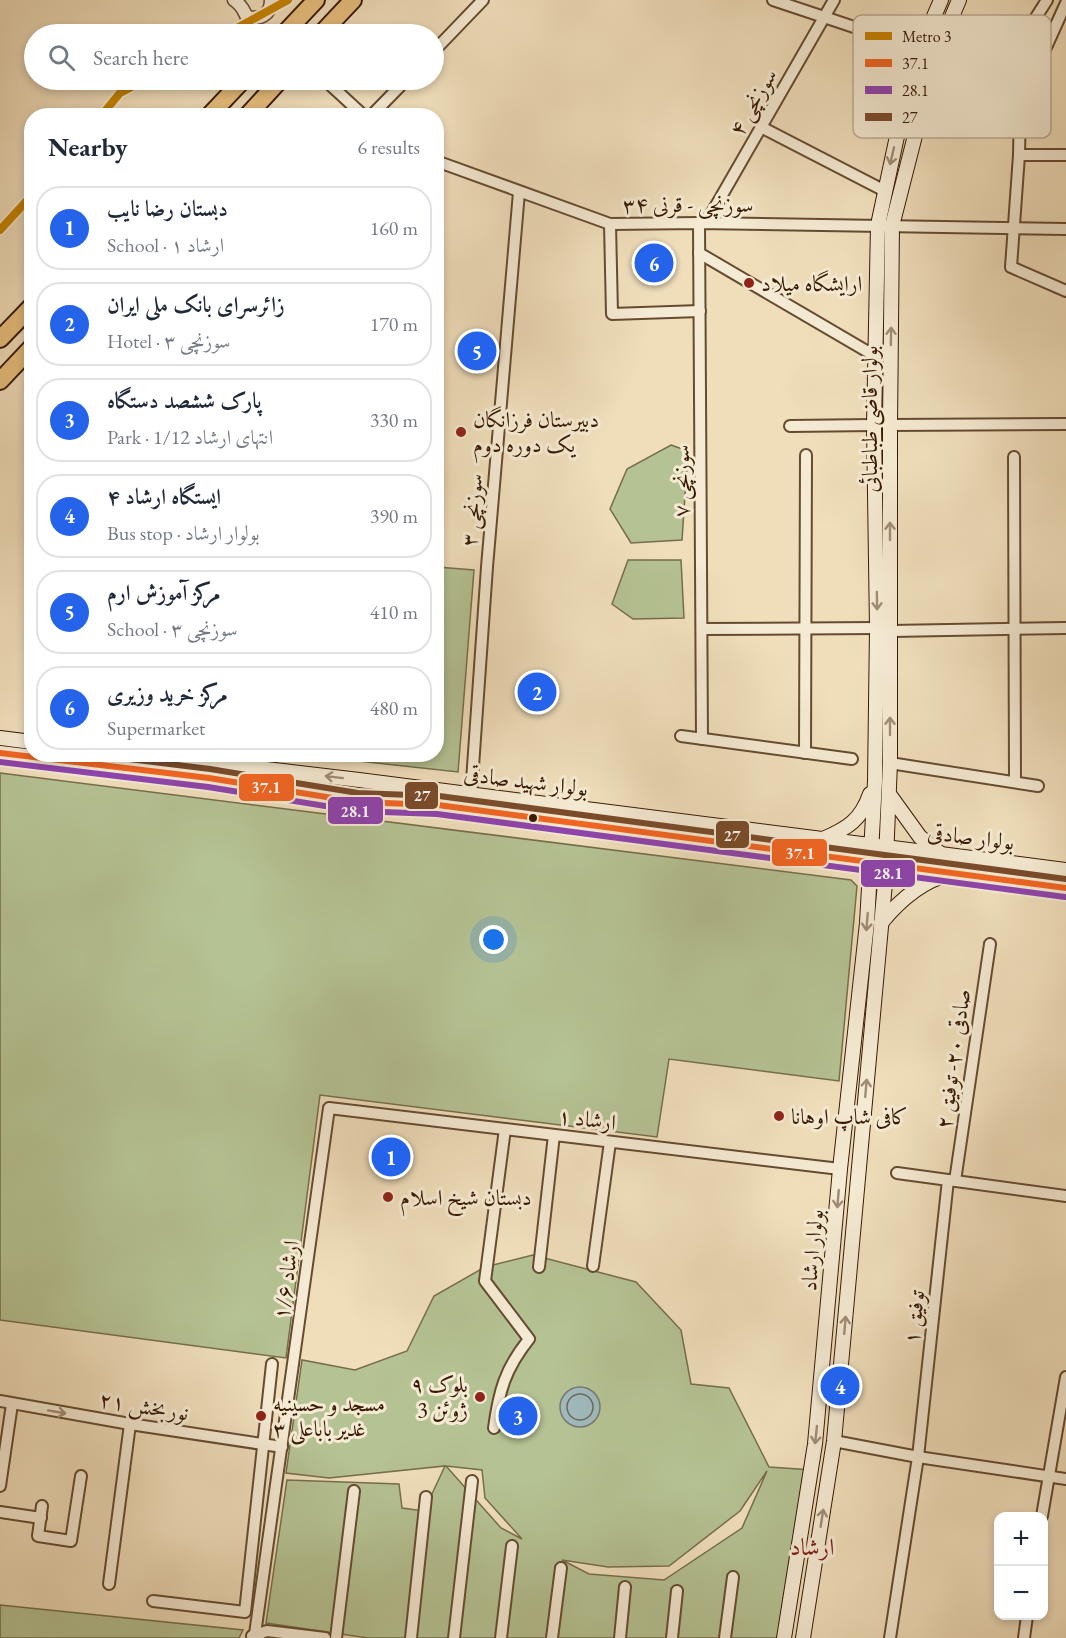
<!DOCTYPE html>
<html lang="en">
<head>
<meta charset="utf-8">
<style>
	:root { --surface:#fff; --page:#f2f2f3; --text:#1f2937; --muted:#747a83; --line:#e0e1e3; --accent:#2563eb }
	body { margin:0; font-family:"EB Garamond",Amiri,serif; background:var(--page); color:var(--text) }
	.controls { position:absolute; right:18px; bottom:18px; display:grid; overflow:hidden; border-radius:12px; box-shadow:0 3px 9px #0003 }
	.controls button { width:54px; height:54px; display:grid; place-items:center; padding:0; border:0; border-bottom:2px solid var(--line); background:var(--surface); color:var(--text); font:30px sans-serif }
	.you { position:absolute; left:494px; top:940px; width:21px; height:21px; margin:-15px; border:4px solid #fff; border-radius:50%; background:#1a73e8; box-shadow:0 0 0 9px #1a73e833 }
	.badge { display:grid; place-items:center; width:39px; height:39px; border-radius:50%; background:var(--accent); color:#fff; font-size:20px; font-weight:700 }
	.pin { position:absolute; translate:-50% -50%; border:3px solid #fff; box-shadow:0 2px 6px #0006 }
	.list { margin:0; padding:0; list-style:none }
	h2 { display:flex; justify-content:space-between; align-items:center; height:78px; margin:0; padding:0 24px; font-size:26px }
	h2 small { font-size:20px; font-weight:400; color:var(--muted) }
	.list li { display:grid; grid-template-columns:39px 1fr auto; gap:18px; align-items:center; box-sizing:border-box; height:84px; margin:0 12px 12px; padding:0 12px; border:2px solid var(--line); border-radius:24px }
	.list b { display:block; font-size:22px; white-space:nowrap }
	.list p { margin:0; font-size:20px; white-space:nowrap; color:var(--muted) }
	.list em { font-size:20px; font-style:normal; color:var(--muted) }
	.icon { flex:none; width:33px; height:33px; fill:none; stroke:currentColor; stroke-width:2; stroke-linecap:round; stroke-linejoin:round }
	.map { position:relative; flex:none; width:1066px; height:1638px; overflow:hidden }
	.search { position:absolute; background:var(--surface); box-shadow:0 3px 9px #0003; left:24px; top:24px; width:420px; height:66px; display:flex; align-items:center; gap:15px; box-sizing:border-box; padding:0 21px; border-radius:33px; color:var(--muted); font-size:22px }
	.panel { position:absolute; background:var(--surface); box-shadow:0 3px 9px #0003; left:24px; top:108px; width:420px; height:654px; border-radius:24px }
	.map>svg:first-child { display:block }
	.green { fill:#b5c293; stroke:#766e4a; stroke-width:1.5; fill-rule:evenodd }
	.water { fill:#a0b9bc; stroke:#767972; stroke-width:1.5 }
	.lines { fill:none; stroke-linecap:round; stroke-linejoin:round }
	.shore { stroke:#6c6a5f; stroke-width:1.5 }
	.minor-casing { stroke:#664b30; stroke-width:14 }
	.tertiary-casing { stroke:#664b30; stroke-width:15 }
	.secondary-casing { stroke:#381a02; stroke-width:16 }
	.primary-casing { stroke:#381a02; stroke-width:20 }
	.minor { stroke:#f5ead3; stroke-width:10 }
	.tertiary { stroke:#f5ead3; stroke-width:12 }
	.secondary { stroke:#f5ead3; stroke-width:14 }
	.primary { stroke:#e8bf7e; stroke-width:16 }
	.bus-1-casing { stroke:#f5ead3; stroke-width:10 }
	.bus-2-casing { stroke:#f5ead3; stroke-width:10 }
	.bus-3-casing { stroke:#f5ead3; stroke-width:10 }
	.bus-1 { stroke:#f26522; stroke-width:6 }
	.bus-2 { stroke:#8e44ad; stroke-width:6 }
	.bus-3 { stroke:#7a4b2a; stroke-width:6 }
	.metro-1-casing { stroke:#f5ead3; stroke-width:12 }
	.metro-1 { stroke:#c78300; stroke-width:8 }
	.oneway { stroke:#a08c75 }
	.poi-dot { fill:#8f2418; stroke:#f5ead3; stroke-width:2 }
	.bus-dot { fill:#381a02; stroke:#f5ead3; stroke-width:2 }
	.labels { text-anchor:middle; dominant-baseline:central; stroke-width:6; stroke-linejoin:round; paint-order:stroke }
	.street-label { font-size:22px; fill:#381a02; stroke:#f5ead3 }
	.poi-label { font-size:22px; fill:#381a02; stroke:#f5ead3; text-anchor:start }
	.neighbourhood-label { font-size:24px; fill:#7a1f14; stroke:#f5ead3 }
	.key { fill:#f5ead3; stroke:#bcac94; stroke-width:1.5 }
	.key-label { font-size:16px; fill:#381a02 }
	.line-badge { stroke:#f5ead3; stroke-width:2 }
	.badge-label { font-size:16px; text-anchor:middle; font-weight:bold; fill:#fff }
</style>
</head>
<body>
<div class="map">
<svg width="1066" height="1638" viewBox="0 0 1066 1638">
	<rect width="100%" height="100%" fill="#f0debb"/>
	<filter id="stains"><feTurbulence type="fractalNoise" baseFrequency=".00333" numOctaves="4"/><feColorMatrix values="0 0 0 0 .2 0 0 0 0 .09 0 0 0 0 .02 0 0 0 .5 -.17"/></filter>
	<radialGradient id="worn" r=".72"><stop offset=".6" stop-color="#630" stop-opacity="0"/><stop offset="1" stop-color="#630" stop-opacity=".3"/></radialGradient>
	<g class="green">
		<path d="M671 445 688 451 682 540 631 543 610 509 627 469Z"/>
		<path d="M628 560H681L684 618 633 619 612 604Z"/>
		<path d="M437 567 474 570 458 772 304 755 436 754Z"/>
		<path d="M0 773 851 880 857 886 839 1081 669 1059 657 1137 320 1095 286 1358 0 1320Z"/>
		<path d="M533 1255 636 1282 681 1330 691 1384 729 1388 769 1467 812 1470 784 1638H368L266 1623 287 1480 399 1484 402 1508 424 1511 445 1466 329 1478 286 1473 302 1360 355 1370 407 1351 434 1296 485 1267ZM446 1466 482 1470 485 1498 522 1539 501 1528ZM767 1471 742 1528 664 1580 589 1574 562 1560 608 1567 669 1566 740 1511Z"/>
		<path d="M0 1605 243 1630 239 1638H0Z"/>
	</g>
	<circle class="water" cx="580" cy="1407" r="20"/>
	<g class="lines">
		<circle class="shore" cx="580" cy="1407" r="13"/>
		<g class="minor-casing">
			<g id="minor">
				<path d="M773 0 920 49"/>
				<path d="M1066 3 1020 105 1019 155 1011 267 1066 291"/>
				<path d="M434 51 483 0"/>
				<path d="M1000 74 1047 0"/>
				<path d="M325 80 364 116"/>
				<path d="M371 116 406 80"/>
				<path d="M992 121 1004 98 1020 105"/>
				<path d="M761 127 885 191"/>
				<path d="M1019 155H1066"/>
				<path d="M436 161 610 224 699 223 1066 229"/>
				<path d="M699 223 702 739"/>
				<path d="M706 223 834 0"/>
				<path d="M610 224 612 314 700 311"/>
				<path d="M699 253 875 356"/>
				<path d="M890 425 1066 424"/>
				<path d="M790 426 874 425"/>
				<path d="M1014 457 1015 782"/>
				<path d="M702 629 877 628"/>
				<path d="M891 631 1066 628"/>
				<path d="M681 736 852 759"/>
				<path d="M805 753 806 455"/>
				<path d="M890 763 1038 786"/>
				<path d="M471 795 487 567 519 192"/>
				<path d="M897 1173 1066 1196"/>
				<path d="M955 1181 990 944"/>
				<path d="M593 1266 610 1142"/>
				<path d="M539 1267 554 1135"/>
				<path d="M0 1401 130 1424 282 1447"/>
				<path d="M494 1428C499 1391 505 1369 529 1339L485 1281 505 1129"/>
				<path d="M834 1441 918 1457 1066 1479"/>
				<path d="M0 1486 12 1404"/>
				<path d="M42 1506 38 1536 71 1541 81 1476"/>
				<path d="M0 1512 41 1518"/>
				<path d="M1042 1516 1066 1377"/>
				<path d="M109 1584 130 1424"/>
				<path d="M153 1601 245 1612 272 1364"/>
				<path d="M252 1636 267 1631 325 1638"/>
				<path d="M259 1638 255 1634 329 1108 840 1169"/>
				<path d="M336 1638 354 1491"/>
				<path d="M411 1638 426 1497"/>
				<path d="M454 1638 472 1481"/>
				<path d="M501 1638 512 1546"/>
				<path d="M552 1638 561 1568"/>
				<path d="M620 1638 625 1587"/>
				<path d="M672 1638 677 1591"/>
				<path d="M725 1638 733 1577"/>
				<path d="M890 1638 918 1457 948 1180"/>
				<path d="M1024 1638 1027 1616"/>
			</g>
		</g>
		<g class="tertiary-casing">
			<g id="tertiary">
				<path d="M234 0C245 7 249 22 252 34"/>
				<path d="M247 17C260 20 271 15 271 0"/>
			</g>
		</g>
		<g class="secondary-casing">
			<g id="secondary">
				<path d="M0 738 32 742"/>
				<path d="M0 753 209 778 357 802 438 805 1066 888"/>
				<path d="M140 754 359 780 1066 870"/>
				<path d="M889 794 920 837 942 855"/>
				<path d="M823 839C848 828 861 820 870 794"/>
				<path d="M881 923C899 901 921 881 950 874"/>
				<path d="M784 1638 815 1444 840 1169 867 923 875 781 877 628 874 425 878 225 905 99 920 49 941 0"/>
				<path d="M803 1638 834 1441 885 883 890 763V425L892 226 935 57 959 0"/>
			</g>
		</g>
		<g class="primary-casing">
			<g id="primary">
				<path d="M284 34 316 0"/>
				<path d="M321 34 353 0"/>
				<path d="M209 116 243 80"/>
				<path d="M247 116 280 80"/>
				<path d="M0 339 32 306"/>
				<path d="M0 381 32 347"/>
			</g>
		</g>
		<use href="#minor" class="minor"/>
		<use href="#tertiary" class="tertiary"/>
		<use href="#secondary" class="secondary"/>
		<use href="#primary" class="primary"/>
		<g class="bus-1-casing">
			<path id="bus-1" d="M0 753 209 778 357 802 438 805 1066 888"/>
		</g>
		<g class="bus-2-casing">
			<path id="bus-2" d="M0 762 208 787 356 811 437 814 1065 897"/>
		</g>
		<g class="bus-3-casing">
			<path id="bus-3" d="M88 754 210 769 358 793 439 796 1066 879"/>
		</g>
		<use href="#bus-1" class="bus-1"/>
		<use href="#bus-2" class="bus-2"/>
		<use href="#bus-3" class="bus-3"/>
		<g class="metro-1-casing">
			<g id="metro-1">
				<path d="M226 34 288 0"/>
				<path d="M101 116 120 93 145 80"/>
				<path d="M0 230 32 195"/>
			</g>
		</g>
		<use href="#metro-1" class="metro-1"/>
	</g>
	<defs><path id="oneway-shaft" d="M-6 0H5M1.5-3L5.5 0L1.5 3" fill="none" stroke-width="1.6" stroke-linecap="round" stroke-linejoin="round" transform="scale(1.5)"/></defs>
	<g class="oneway">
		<use href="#oneway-shaft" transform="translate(892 156) rotate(103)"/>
		<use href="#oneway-shaft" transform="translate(891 336) rotate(-89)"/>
		<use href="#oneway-shaft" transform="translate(890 531) rotate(-90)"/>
		<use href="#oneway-shaft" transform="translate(877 601) rotate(89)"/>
		<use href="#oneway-shaft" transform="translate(890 726) rotate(-90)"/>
		<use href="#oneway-shaft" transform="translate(334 777) rotate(-173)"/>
		<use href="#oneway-shaft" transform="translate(867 922) rotate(95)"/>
		<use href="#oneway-shaft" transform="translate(866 1088) rotate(-85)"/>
		<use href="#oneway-shaft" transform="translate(838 1199) rotate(95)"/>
		<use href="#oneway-shaft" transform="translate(845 1325) rotate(-85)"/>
		<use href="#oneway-shaft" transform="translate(57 1412) rotate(10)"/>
		<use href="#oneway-shaft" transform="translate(816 1435) rotate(96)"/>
		<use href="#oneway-shaft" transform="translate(822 1518) rotate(-81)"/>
	</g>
	<g class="poi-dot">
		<circle cx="749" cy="283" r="6"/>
		<circle cx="461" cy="432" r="6"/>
		<circle cx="779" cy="1116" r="6"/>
		<circle cx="388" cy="1197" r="6"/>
		<circle cx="480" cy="1397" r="6"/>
		<circle cx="261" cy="1416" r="6"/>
	</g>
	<circle class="bus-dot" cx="533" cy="818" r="5"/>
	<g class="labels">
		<g class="street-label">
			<text transform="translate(753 102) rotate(-60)">سوزنچی ۴</text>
			<text x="688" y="204">سوزنچی - قرنی ۳۴</text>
			<text transform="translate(869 419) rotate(-90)">بولوار قاضی طباطبائی</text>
			<text transform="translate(681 481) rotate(-90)">سوزنچی ۷</text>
			<text transform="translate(472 510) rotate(-85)">سوزنچی ۳</text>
			<text transform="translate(526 781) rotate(7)">بولوار شهید صادقی</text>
			<text transform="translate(971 837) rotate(7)">بولوار صادقی</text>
			<text transform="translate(953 1059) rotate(-82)">صادقی ۲۰- توفیق ۲</text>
			<text transform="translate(587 1119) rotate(7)">ارشاد ۱</text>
			<text transform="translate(812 1250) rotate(-85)">بولوار ارشاد</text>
			<text transform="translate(286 1280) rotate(-82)">ارشاد ۱/۶</text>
			<text transform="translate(914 1317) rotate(-84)">توفیق ۱</text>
			<text transform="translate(144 1406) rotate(9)">نوربخش ۲۱</text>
		</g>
		<g class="poi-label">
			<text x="761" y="283">ارايشگاه ميلاد</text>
			<text x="473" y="419">دبیرستان فرزانگان<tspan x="473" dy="25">یک دوره دوم</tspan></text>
			<text x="791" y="1116">کافی شاپ اوهانا</text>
			<text x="400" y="1197">دبستان شیخ اسلام</text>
			<text x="468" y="1384" text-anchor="end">بلوک ۹<tspan x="468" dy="25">ژوئن 3</tspan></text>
			<text x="273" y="1403">مسجد و حسینیه<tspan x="273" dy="25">غدیر باباعلی ۳</tspan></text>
		</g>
		<g class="neighbourhood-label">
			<text x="812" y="1546">ارشاد</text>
		</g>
	</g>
	<rect x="853" y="15" width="198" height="123" rx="9" class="key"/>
	<rect x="865" y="32" width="27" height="8" fill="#c78300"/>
	<rect x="865" y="59" width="27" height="8" fill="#f26522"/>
	<rect x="865" y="86" width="27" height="8" fill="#8e44ad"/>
	<rect x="865" y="113" width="27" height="8" fill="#7a4b2a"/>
	<g class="key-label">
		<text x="902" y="42">Metro 3</text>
		<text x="902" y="69">37.1</text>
		<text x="902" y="96">28.1</text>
		<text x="902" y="123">27</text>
	</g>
	<g class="line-badge">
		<rect x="238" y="773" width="57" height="29" rx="6" fill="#f26522"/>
		<rect x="404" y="781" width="35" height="29" rx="6" fill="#7a4b2a"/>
		<rect x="327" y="796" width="57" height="29" rx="6" fill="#8e44ad"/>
		<rect x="715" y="820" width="35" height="29" rx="6" fill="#7a4b2a"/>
		<rect x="771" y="838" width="57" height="29" rx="6" fill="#f26522"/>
		<rect x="860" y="859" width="56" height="29" rx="6" fill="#8e44ad"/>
	</g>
	<g class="badge-label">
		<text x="266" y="793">37.1</text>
		<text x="422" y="801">27</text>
		<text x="355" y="817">28.1</text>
		<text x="732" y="841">27</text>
		<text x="800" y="859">37.1</text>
		<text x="888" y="879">28.1</text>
	</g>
	<rect width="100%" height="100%" filter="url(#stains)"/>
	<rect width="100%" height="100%" fill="url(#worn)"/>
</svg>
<div class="controls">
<button>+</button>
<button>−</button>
</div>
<div class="you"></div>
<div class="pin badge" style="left:391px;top:1157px">1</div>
<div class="pin badge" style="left:537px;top:692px">2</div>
<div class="pin badge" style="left:518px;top:1416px">3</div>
<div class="pin badge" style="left:840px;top:1386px">4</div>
<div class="pin badge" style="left:477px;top:351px">5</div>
<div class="pin badge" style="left:654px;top:263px">6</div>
<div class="search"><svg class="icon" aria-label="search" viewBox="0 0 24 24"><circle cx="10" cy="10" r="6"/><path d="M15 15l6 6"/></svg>Search here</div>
<section class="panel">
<h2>Nearby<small>6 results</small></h2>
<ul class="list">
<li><span class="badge">1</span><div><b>دبستان رضا نایب</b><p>School · ارشاد ۱</p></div><em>160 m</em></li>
<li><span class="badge">2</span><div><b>زائرسرای بانک ملی ایران</b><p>Hotel · سوزنچی ۳</p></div><em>170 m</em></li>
<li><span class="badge">3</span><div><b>پارک‌ ششصد دستگاه</b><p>Park · انتهای ارشاد 1/12</p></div><em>330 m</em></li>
<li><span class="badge">4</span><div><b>ایستگاه ارشاد ۴</b><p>Bus stop · بولوار ارشاد</p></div><em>390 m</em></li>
<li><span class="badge">5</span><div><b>مرکز آموزش ارم</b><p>School · سوزنچی ۳</p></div><em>410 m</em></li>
<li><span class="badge">6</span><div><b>مرکز خرید وزیری</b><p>Supermarket</p></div><em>480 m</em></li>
</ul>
</section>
</div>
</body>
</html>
